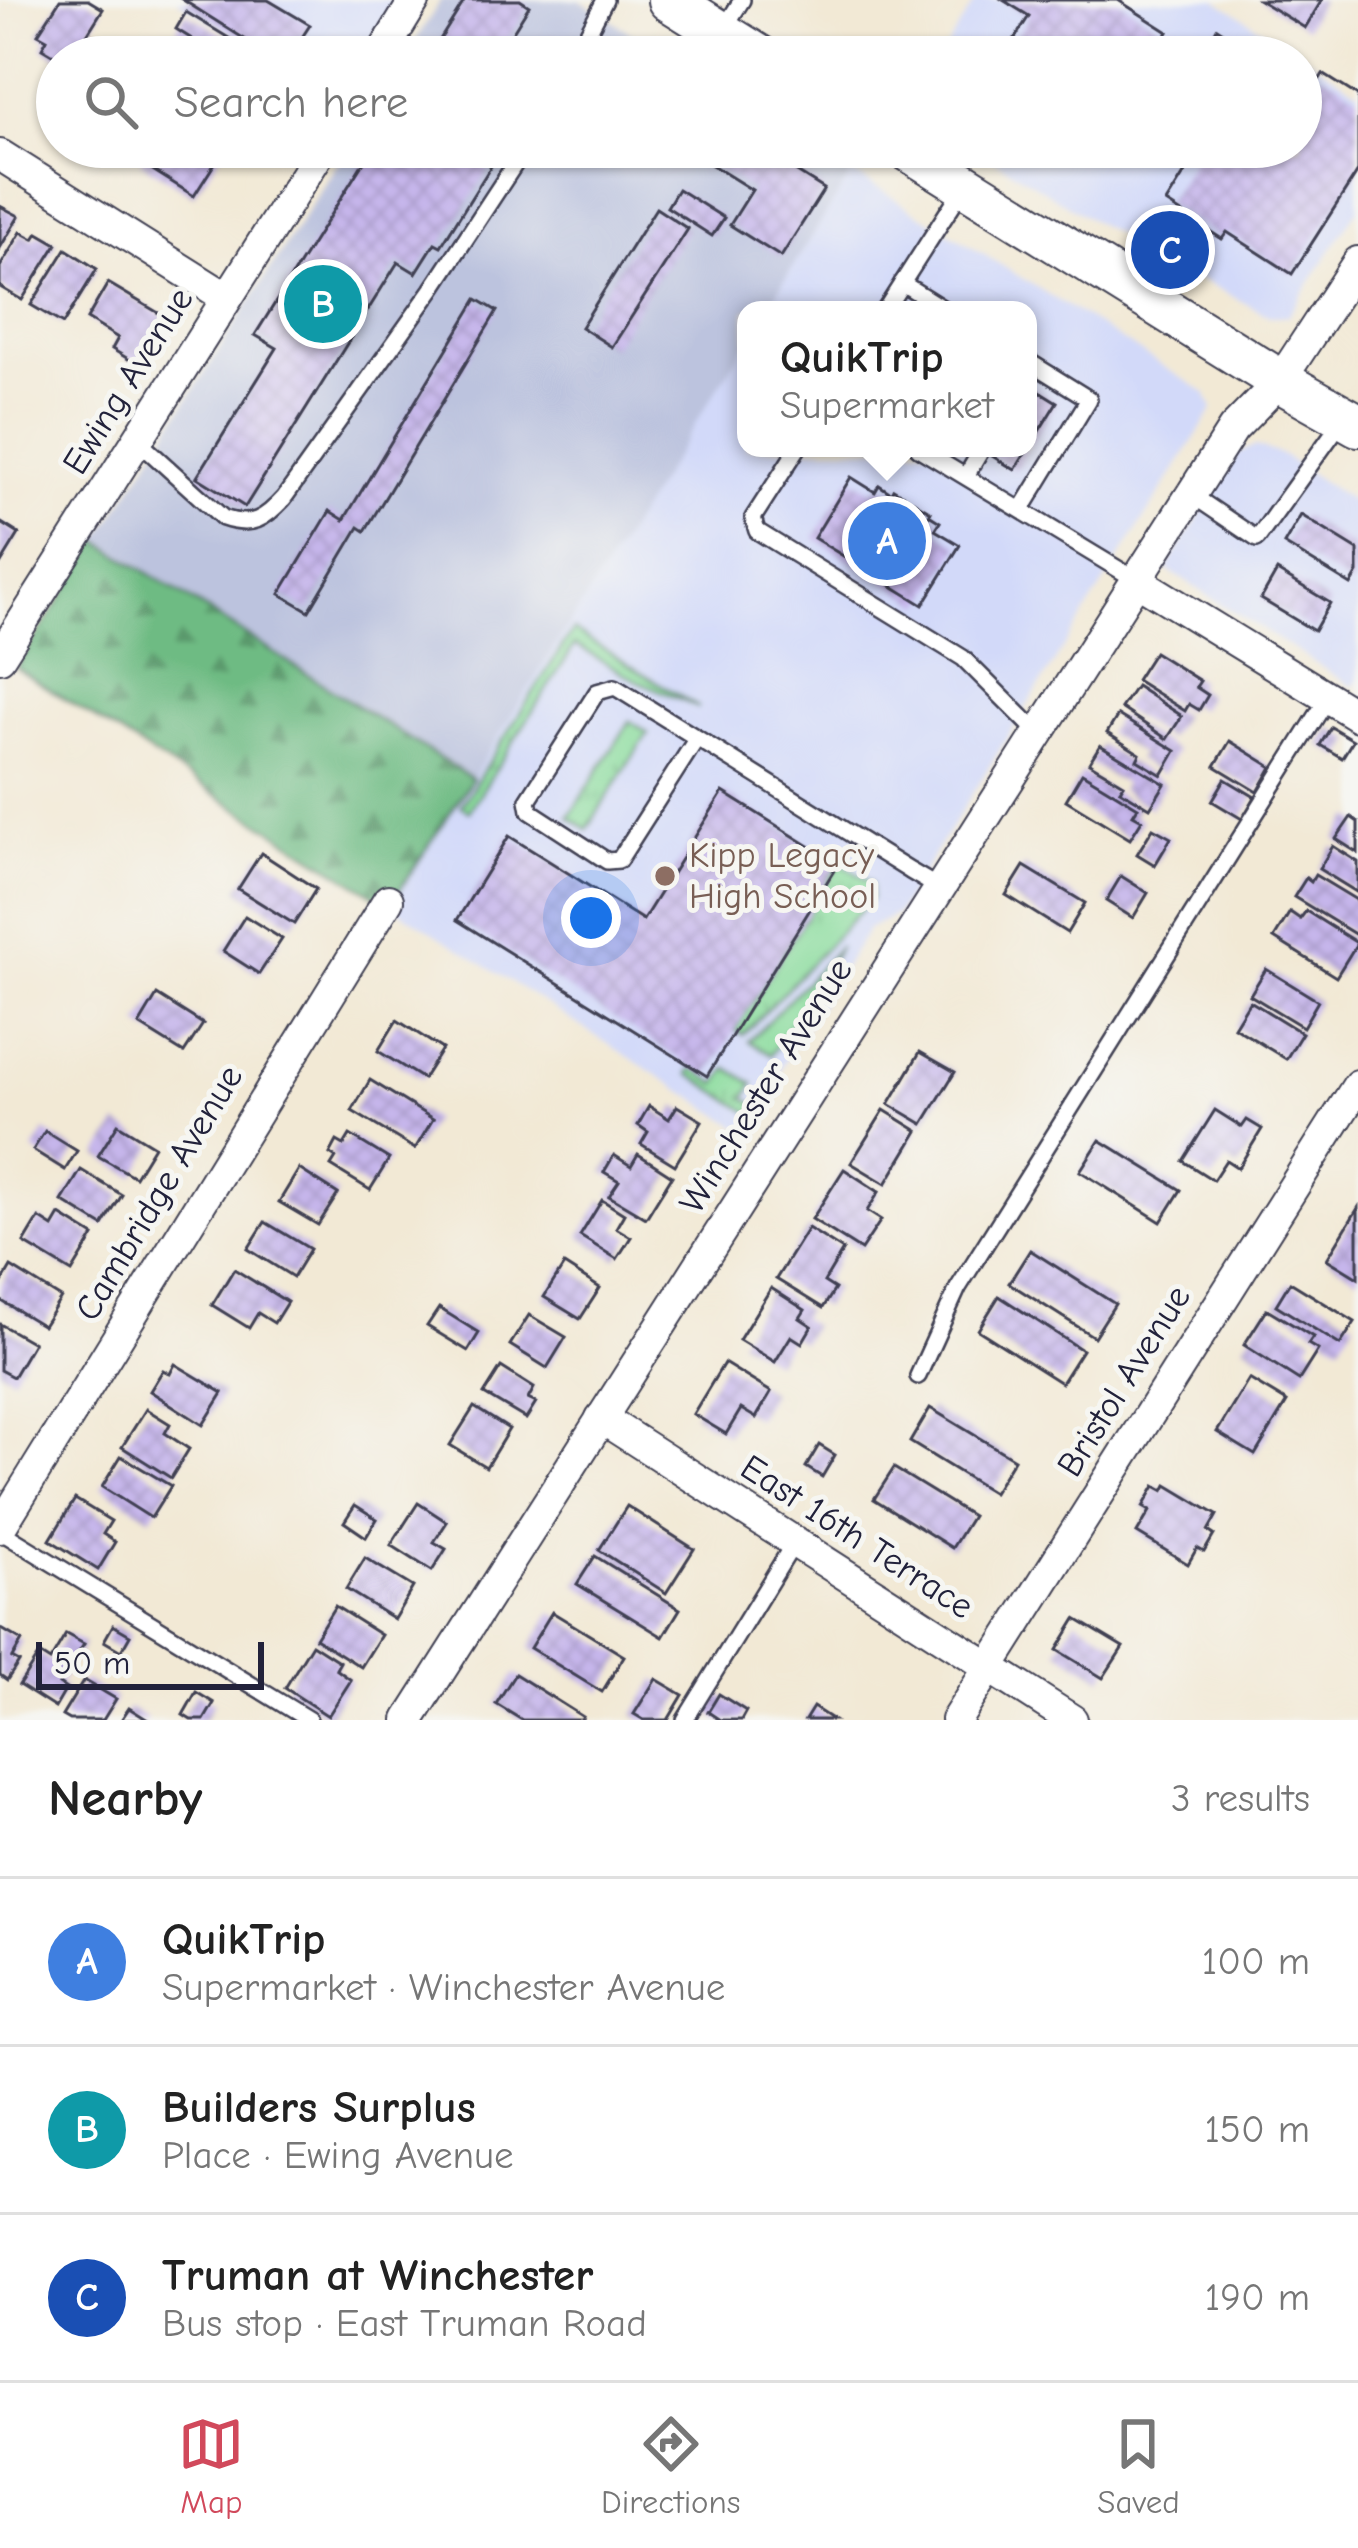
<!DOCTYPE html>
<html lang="en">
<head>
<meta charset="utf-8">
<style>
	:root { --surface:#fff; --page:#f2f2f2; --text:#222; --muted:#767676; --line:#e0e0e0; --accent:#d1495b }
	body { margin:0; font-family:"Comic Neue",sans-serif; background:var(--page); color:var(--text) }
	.scale { position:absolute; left:36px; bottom:30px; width:228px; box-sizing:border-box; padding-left:12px; border:6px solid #22223b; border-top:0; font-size:33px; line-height:42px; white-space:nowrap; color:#22223b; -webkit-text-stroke:9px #f6f6f2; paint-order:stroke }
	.you { position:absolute; left:591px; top:918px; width:42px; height:42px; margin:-30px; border:9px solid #fff; border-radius:50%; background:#1a73e8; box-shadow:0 0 0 18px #1a73e833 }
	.badge { display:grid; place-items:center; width:78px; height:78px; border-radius:50%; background:var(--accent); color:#fff; font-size:39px; font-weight:700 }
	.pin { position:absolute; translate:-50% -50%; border:6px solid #fff; box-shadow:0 3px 12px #0006 }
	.popup { position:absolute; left:737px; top:301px; width:300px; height:156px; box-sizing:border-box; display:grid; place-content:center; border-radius:24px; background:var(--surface); filter:drop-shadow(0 3px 9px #0005); font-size:39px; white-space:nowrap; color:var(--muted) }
	.popup b { font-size:45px; color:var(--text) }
	.popup::after { content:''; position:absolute; left:50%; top:100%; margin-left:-24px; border:24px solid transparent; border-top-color:var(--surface) }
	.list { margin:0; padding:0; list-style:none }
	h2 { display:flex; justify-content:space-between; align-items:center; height:156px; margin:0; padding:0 48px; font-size:51px }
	h2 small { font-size:39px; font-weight:400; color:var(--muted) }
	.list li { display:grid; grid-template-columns:78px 1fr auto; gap:36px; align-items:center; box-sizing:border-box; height:168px; padding:0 48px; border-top:3px solid var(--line) }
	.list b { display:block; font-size:45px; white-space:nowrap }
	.list p { margin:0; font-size:39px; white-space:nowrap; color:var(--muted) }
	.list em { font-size:39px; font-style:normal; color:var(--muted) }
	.icon { flex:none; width:66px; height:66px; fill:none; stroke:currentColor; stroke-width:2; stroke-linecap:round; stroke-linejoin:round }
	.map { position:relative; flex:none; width:1358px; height:1720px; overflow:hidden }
	.search { position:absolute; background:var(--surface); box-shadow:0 3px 9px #0004; left:36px; right:36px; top:36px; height:132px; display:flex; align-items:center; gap:30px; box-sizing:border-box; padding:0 42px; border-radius:66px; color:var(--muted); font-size:45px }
	.sheet { height:660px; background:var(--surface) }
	nav { display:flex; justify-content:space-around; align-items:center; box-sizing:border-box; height:168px; border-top:3px solid var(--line); background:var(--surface); font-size:33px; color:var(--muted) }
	nav a { display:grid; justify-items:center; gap:6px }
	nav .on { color:var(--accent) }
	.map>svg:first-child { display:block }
	.built { fill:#d2d9f9 }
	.industrial { fill:#bcc3de }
	.grass { fill:url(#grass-tufts); stroke:#557e6b; stroke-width:3 }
	.forest { fill:url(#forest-firs); stroke:#486e5f; stroke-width:3 }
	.building { fill:url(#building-cross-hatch) }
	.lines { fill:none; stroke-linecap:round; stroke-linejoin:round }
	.lane-casing { stroke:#414052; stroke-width:20 }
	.street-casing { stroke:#414052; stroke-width:34 }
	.secondary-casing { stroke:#414052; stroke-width:46 }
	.lane { stroke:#fff; stroke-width:15 }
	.street { stroke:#fff; stroke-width:30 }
	.secondary { stroke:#fff; stroke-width:42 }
	.education-dot { fill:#8d6e63; stroke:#f6f6f2; stroke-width:4.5 }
	.labels { text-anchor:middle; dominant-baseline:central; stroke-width:10; stroke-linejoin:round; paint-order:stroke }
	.street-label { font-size:36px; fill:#22223b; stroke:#f6f6f2 }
	.education-label { font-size:36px; fill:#785e54; stroke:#f6f6f2; text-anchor:start }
</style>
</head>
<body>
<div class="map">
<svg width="1358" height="1720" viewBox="0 0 1358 1720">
	<defs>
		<pattern id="grass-tufts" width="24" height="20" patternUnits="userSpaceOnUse" patternTransform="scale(3)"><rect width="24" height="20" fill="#88db9b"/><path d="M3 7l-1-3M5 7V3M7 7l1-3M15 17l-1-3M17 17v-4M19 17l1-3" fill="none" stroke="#75bc86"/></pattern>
		<pattern id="forest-firs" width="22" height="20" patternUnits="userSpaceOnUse" patternTransform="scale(3)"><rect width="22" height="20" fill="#6ebb83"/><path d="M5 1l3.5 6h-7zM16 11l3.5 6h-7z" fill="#5a986c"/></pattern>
		<pattern id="building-cross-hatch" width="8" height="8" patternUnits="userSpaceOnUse" patternTransform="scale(3)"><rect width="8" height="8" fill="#c6b6eb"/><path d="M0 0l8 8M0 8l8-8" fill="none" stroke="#aa9cca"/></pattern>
	</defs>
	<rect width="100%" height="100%" fill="#f6f6f2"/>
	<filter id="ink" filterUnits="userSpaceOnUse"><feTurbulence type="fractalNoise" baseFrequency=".00833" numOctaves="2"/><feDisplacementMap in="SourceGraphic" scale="24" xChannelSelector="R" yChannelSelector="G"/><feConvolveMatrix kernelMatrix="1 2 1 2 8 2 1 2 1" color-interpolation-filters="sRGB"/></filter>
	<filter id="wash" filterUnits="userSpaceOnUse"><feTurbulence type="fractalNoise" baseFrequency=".004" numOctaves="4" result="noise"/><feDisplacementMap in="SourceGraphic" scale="48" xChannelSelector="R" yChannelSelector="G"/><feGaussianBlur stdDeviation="2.7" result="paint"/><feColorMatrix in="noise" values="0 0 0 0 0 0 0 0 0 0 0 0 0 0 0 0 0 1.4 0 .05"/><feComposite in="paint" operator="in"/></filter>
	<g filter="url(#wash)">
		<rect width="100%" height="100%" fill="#f2e9d5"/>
		<g class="built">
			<path d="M177 0H400L365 57H268Z"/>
			<path d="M976 0H1216L1358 91V209L1288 316H1269L1101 226 974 147H1301V57H941Z"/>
			<path d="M852 172 1206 393 1213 409 897 914 868 929 782 1066 776 1105 756 1138 390 905 746 343V448H1028V310H766Z"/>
			<path d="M1255 446 1280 454 1358 505V680L1353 687 1166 569 1238 453Z"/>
		</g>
		<g class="industrial">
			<path d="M441 0H579L670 57H405Z"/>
			<path d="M348 147H813L852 172 766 310H746V343L472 779 98 541Z"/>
		</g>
		<g class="grass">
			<path d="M573 630 699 708 634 679 575 645 469 811 461 806Z"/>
			<path d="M630 721 648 733 587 829 569 817Z"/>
			<path d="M840 862 871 883V899L743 1035 735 1030Z"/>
			<path d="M840 946 771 1055 749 1041Z"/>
			<path d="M693 1067 717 1084 728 1068 754 1084 745 1098 755 1104 754 1115 689 1074Z"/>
		</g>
		<path class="forest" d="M98 541 472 779 390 905 16 668Z"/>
		<g id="blocks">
			<g class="building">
				<path d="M60 0H88L103 9 73 57 64 52 57 57 42 48 47 39 38 34Z"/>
				<path d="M183 0H268L310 25 289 57H273Z"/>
				<path d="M465 0H520L529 6 497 57H429Z"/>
				<path d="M1003 0H1118L1168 32 1153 57H1003L1029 16Z"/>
				<path d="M1259 0H1322L1305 28Z"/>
				<path d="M186 12 260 57H196L203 46 176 29Z"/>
				<path d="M1217 28 1262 57H1224L1207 46Z"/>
				<path d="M1323 74 1358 96V171L1292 274 1227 232 1222 239 1166 203 1201 147H1301V82L1313 90Z"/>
				<path d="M150 147H183L189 151 192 147H214L222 152 194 196 140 162Z"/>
				<path d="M373 147H503L441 246 435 243 416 273 398 262 245 507 197 477 277 348 255 335Z"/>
				<path d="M683 147H757L824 189 781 257 730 225 752 190Z"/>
				<path d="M678 189 724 218 712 236 667 207Z"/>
				<path d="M0 206 19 216 0 248Z"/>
				<path d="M656 208 688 229 612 347 581 327Z"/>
				<path d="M21 232 34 239 38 233 57 244 22 300 0 287V267Z"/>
				<path d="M66 249 97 269 63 324 31 305Z"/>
				<path d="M108 283 167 318 138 365 112 349 118 338 87 319Z"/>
				<path d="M477 299 497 311 365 531 359 527 309 611 280 594 330 511 344 520Z"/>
				<path d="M1028 384 1057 402 1015 470 979 448H1028Z"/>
				<path d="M851 477 875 492 879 485 891 493 893 489 931 512 929 515 940 522 935 530 960 545 923 605 814 538Z"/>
				<path d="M1301 515 1358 550V573L1351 585 1284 544Z"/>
				<path d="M0 522 19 534 0 565Z"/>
				<path d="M1277 571 1330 603 1314 631 1261 599Z"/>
				<path d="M1154 652 1200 681 1196 687 1208 695 1199 710 1189 704 1185 711 1136 680Z"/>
				<path d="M1136 686 1182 716 1167 739 1121 708Z"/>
				<path d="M1118 715 1176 751 1162 775 1137 760 1140 754 1107 733Z"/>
				<path d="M1331 727 1353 740 1342 758 1320 745Z"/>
				<path d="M1230 741 1272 767 1258 792 1215 766Z"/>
				<path d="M1100 745 1165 784 1150 808 1120 790 1124 784 1089 763Z"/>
				<path d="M1082 773 1138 807 1133 815 1142 820 1130 839 1066 800Z"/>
				<path d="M1225 779 1255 797 1242 819 1212 801Z"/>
				<path d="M723 792 838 864 707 1076 457 920 509 836 643 920Z"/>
				<path d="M1351 817 1358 822V853L1336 839Z"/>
				<path d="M1153 828 1171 838 1155 865 1137 854Z"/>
				<path d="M1333 846 1358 862V893L1319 869Z"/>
				<path d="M261 853 316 889 294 924 238 889Z"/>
				<path d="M1024 866 1085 903 1067 933 1006 895Z"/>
				<path d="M1315 875 1358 901V936L1294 897 1306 878 1311 882Z"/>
				<path d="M1121 876 1148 893 1133 918 1106 901Z"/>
				<path d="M1306 911 1357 943 1336 977 1274 938 1290 912 1300 919Z"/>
				<path d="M245 916 282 939 259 974 223 951Z"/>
				<path d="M1266 969 1318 1001 1303 1027 1250 995Z"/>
				<path d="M157 995 203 1024 184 1053 139 1025Z"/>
				<path d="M1250 1001 1302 1033 1286 1059 1234 1027Z"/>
				<path d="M397 1020 442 1049 423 1079 378 1051Z"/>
				<path d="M920 1052 955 1072 923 1124 889 1104Z"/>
				<path d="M370 1080 433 1119 415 1149 352 1111Z"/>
				<path d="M649 1106 669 1119 677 1106 702 1121 675 1165 641 1144 648 1132 638 1125Z"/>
				<path d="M884 1110 918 1131 886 1184 851 1163Z"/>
				<path d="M1215 1110 1242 1127 1247 1120 1262 1129 1238 1168 1226 1160 1213 1180 1183 1161Z"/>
				<path d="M118 1124 154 1146 135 1177 98 1156Z"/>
				<path d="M45 1131 77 1151 65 1170 33 1150Z"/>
				<path d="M350 1135 389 1159 370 1190 331 1166 336 1158 330 1154 337 1141 344 1145Z"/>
				<path d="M1100 1140 1181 1190 1161 1222 1080 1171Z"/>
				<path d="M638 1154 672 1176 646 1218 609 1196 619 1181 604 1172 614 1155 631 1166Z"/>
				<path d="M299 1169 338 1194 318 1225 279 1202Z"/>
				<path d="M844 1169 879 1192 867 1211 881 1220 861 1250 812 1219Z"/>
				<path d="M81 1170 122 1195 103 1226 62 1201Z"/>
				<path d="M602 1200 624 1214 616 1228 631 1237 617 1259 580 1236Z"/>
				<path d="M1358 1208V1278L1327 1259Z"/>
				<path d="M60 1215 94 1236 72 1272 24 1243 39 1218 53 1227Z"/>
				<path d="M265 1222 310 1249 293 1277 248 1249Z"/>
				<path d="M808 1228 843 1250 824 1282 835 1289 823 1308 776 1279Z"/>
				<path d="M1030 1250 1115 1304 1094 1337 1009 1283Z"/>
				<path d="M564 1265 600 1288 580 1319 544 1297Z"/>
				<path d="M11 1267 61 1298 43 1326 0 1300V1286Z"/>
				<path d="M234 1269 287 1302 274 1323 258 1313 249 1328 212 1305Z"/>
				<path d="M1290 1282 1355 1322 1340 1345 1276 1305Z"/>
				<path d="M771 1288 805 1310 800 1318 812 1326 802 1343 791 1336 775 1362 739 1340Z"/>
				<path d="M999 1296 1082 1350 1061 1383 978 1330Z"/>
				<path d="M439 1308 479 1333 468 1351 427 1326Z"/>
				<path d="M1267 1309 1313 1337 1308 1344 1318 1350 1299 1380 1244 1345Z"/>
				<path d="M529 1315 566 1337 547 1368 510 1345Z"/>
				<path d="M0 1324 33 1343 13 1377 0 1370Z"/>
				<path d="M724 1363 771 1392 756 1418 741 1409 726 1434 693 1414Z"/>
				<path d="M175 1364 223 1393 203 1425 150 1391 163 1370 170 1374Z"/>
				<path d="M501 1367 534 1388 528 1399 536 1403 526 1419 484 1394Z"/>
				<path d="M1249 1379 1287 1402 1255 1455 1217 1432Z"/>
				<path d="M474 1407 509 1429 486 1467 450 1445Z"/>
				<path d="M930 1408 1014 1459 993 1493 910 1442Z"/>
				<path d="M146 1409 170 1424 165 1433 189 1449 171 1478 122 1447Z"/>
				<path d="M819 1445 835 1455 822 1477 806 1467Z"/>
				<path d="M121 1456 171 1486 151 1518 102 1487Z"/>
				<path d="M894 1468 972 1516 952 1548 874 1499Z"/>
				<path d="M1167 1485 1217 1515 1208 1531 1214 1535 1204 1552 1197 1548 1188 1564 1137 1533 1150 1511 1143 1507 1155 1486 1164 1491Z"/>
				<path d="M75 1499 111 1521 103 1534 115 1542 98 1570 50 1540Z"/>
				<path d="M418 1503 447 1522 434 1542 446 1549 432 1571 391 1545Z"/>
				<path d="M355 1505 377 1519 366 1537 344 1522Z"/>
				<path d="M627 1506 694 1549 666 1593 599 1550Z"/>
				<path d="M595 1556 680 1609 663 1637 577 1584Z"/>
				<path d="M365 1558 413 1587 394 1619 346 1589Z"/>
				<path d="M335 1606 381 1635 361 1667 315 1638Z"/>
				<path d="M552 1612 624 1656 602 1692 530 1648Z"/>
				<path d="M1076 1619 1123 1647 1103 1678 1057 1650Z"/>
				<path d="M113 1625 130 1635 121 1651 104 1641Z"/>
				<path d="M0 1628 22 1641 12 1658 19 1662 7 1680 0 1675Z"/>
				<path d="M66 1634 84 1644 59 1684 66 1689 55 1708 19 1685 39 1654 50 1661Z"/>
				<path d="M312 1644 340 1662 336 1669 351 1680 328 1716 285 1688Z"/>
				<path d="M515 1674 583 1717 581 1720H522L496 1704Z"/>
				<path d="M656 1679 683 1695 668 1720H644L634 1714Z"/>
				<path d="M84 1680 116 1699 103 1720H69L62 1716Z"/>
				<path d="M196 1692 214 1703 204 1720H191L183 1715Z"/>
				<path d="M719 1694 746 1711 741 1720H720L708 1712Z"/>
				<path d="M813 1707 833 1720H805Z"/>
				<path d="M129 1708 148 1720H121Z"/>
			</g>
		</g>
	</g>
	<g filter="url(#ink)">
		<use href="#blocks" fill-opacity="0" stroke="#414052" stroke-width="3"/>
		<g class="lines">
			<g class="lane-casing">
				<g id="lane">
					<path d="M723 30 742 0"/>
					<path d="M575 57 605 0"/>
					<path d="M902 283 945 310"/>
					<path d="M885 310 963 188"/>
					<path d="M137 440 223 518C252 528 265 519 284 498L432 290 526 147"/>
					<path d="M798 448 753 518 757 531 963 658 1039 734"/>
					<path d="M918 448 1138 581"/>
					<path d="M966 476 982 449"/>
					<path d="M1192 495 1257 539 1341 422"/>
					<path d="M1022 509 1089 399 1028 361"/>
					<path d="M697 738 619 860 607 861 530 811 528 800 597 692 615 687 910 871 939 888"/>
					<path d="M918 1376 958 1288 1328 698"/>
					<path d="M0 1531 309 1720"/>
					<path d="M685 1720 794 1543"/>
				</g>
			</g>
			<g class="street-casing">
				<g id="street">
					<path d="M380 57 415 0"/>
					<path d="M0 155 227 298"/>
					<path d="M1138 581 1358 716"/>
					<path d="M0 657 323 147"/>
					<path d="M601 1418 1072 1720"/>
					<path d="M0 1528 388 900"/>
					<path d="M409 1720 1233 429 1280 381 1358 262"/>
					<path d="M956 1720 1358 1085"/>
				</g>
			</g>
			<g class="secondary-casing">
				<g id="secondary">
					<path d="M669 0 760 57"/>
					<path d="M904 147 1280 381 1358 425"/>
				</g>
			</g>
			<use href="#lane" class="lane"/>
			<use href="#street" class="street"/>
			<use href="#secondary" class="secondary"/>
		</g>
	</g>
	<circle class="education-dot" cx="665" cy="876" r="12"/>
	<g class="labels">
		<g class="street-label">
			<text transform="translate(128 381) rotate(-58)">Ewing Avenue</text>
			<text transform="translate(766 1086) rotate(-58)">Winchester Avenue</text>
			<text transform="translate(159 1193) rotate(-59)">Cambridge Avenue</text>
			<text transform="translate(1124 1381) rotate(-58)">Bristol Avenue</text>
			<text transform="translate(857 1537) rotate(33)">East 16th Terrace</text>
		</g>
		<g class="education-label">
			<text x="689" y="855">Kipp Legacy<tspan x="689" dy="41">High School</tspan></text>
		</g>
	</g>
</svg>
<div class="scale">50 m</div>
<div class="you"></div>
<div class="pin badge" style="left:887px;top:541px;background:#3f7fe0">A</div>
<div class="popup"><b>QuikTrip</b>Supermarket</div>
<div class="pin badge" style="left:323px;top:304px;background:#0f9aa8">B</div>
<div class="pin badge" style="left:1170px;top:250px;background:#1a4fb4">C</div>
<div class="search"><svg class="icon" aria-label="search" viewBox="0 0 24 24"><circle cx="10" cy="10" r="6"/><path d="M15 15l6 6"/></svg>Search here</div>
</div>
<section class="sheet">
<h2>Nearby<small>3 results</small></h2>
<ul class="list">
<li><span class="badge" style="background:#3f7fe0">A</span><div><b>QuikTrip</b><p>Supermarket · Winchester Avenue</p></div><em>100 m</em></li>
<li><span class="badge" style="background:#0f9aa8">B</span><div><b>Builders Surplus</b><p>Place · Ewing Avenue</p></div><em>150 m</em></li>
<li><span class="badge" style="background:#1a4fb4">C</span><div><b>Truman at Winchester</b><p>Bus stop · East Truman Road</p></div><em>190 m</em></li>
</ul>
</section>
<nav>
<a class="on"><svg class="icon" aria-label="map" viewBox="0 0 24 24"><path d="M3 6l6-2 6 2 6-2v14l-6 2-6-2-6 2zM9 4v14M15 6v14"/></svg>Map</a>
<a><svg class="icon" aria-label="directions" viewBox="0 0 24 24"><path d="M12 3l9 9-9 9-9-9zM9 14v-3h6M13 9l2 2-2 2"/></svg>Directions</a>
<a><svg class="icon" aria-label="saved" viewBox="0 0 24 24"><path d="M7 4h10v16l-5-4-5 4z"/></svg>Saved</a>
</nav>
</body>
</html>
